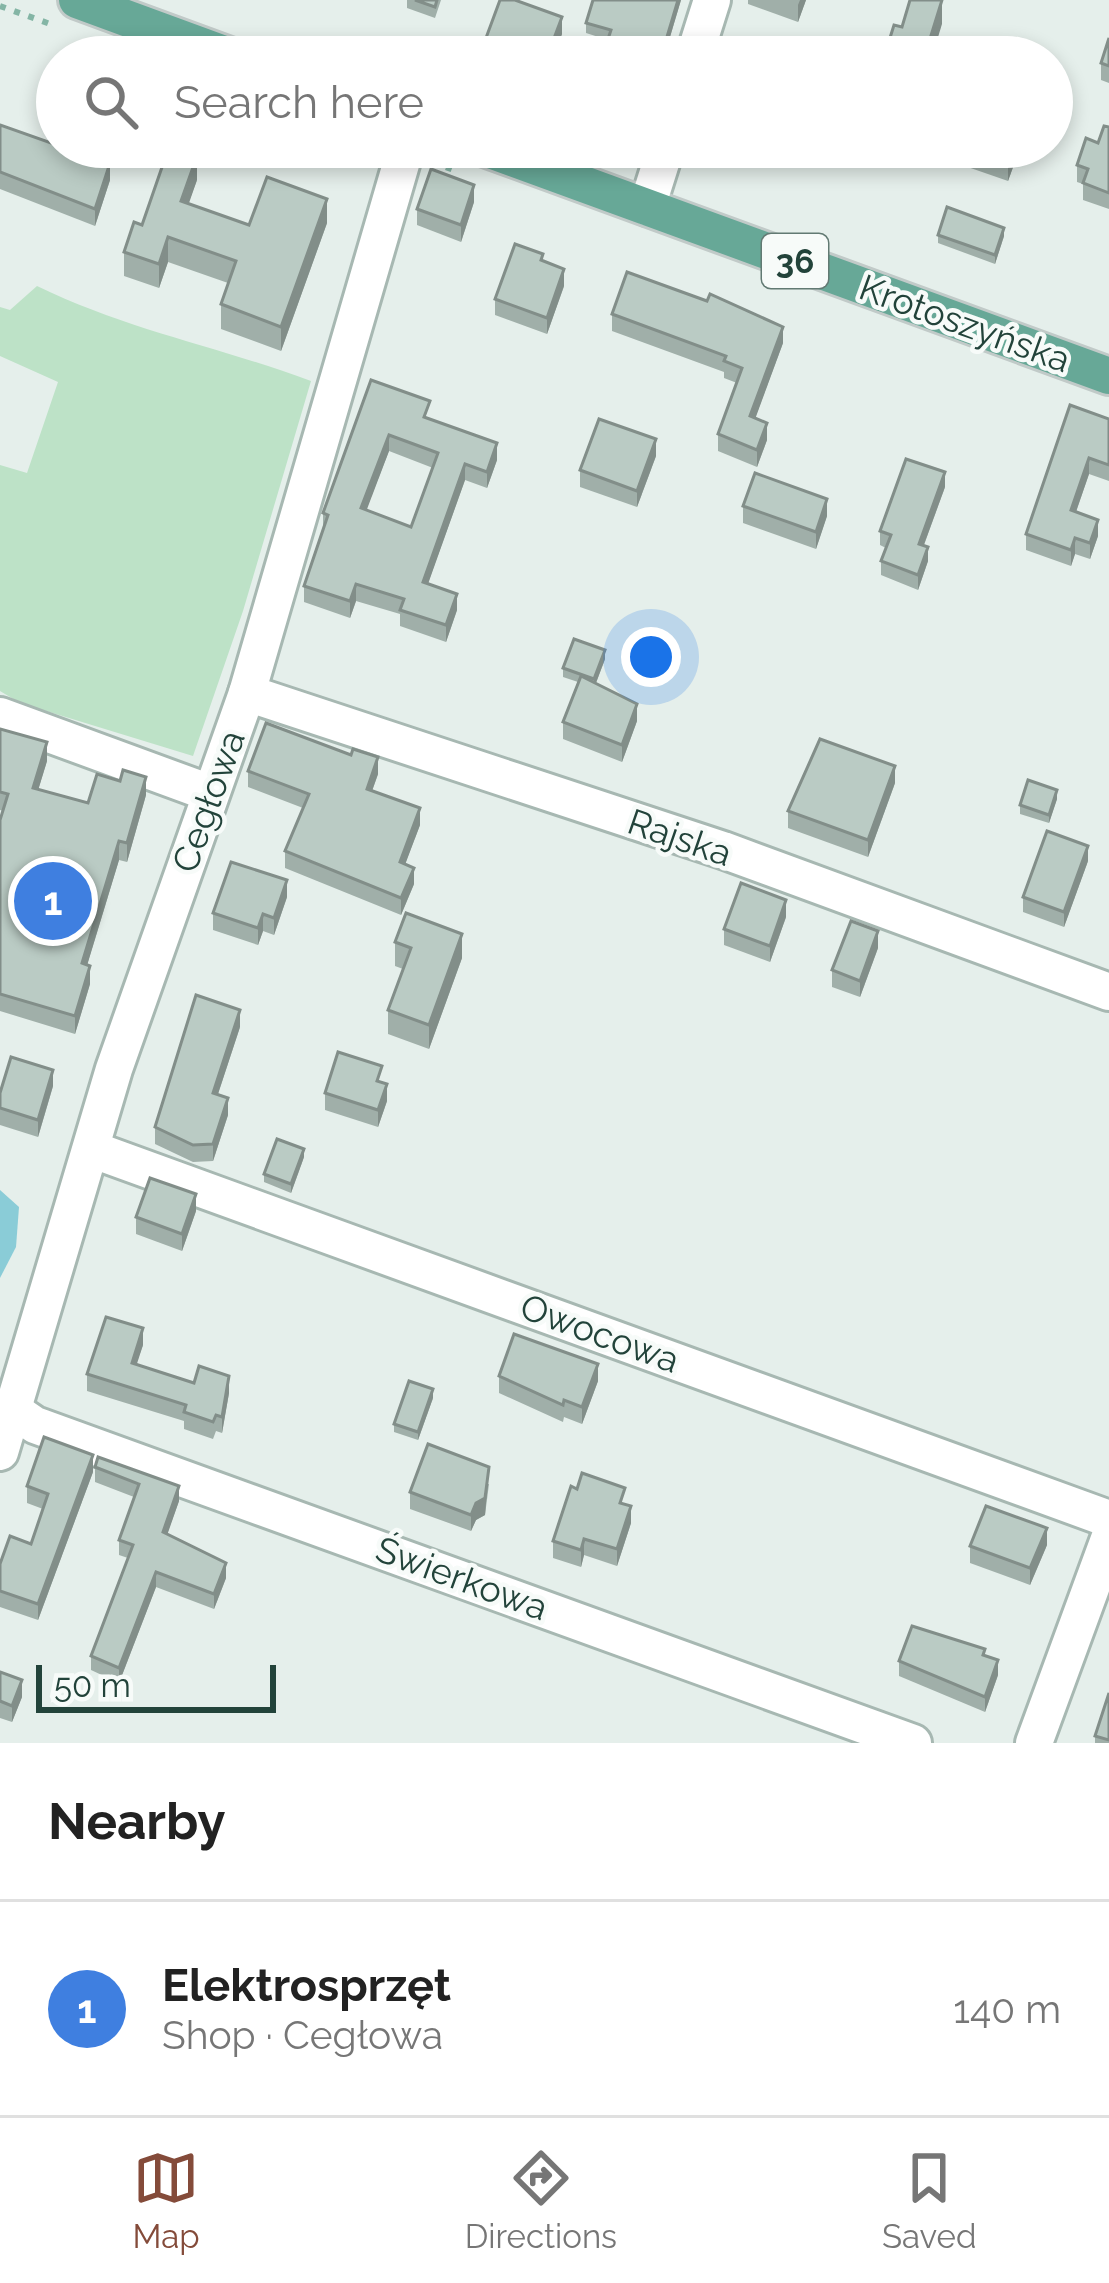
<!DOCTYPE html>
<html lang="en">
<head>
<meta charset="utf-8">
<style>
	:root { --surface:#fff; --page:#f2f2f2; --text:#222; --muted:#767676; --line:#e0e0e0; --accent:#844b3a }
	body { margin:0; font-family:Raleway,sans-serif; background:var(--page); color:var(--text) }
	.scale { position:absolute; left:36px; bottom:30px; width:240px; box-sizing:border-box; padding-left:12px; border:6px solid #22433a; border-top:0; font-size:33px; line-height:42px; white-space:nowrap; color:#22433a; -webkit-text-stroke:9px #f7fbf9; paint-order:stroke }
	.you { position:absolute; left:651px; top:657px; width:42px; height:42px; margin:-30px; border:9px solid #fff; border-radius:50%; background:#1a73e8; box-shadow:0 0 0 18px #1a73e833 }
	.badge { display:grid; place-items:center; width:78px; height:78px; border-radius:50%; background:var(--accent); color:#fff; font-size:39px; font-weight:700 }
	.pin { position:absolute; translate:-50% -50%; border:6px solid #fff; box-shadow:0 3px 12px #0006 }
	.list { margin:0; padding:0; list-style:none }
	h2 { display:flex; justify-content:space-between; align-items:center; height:156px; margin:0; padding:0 48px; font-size:51px }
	h2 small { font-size:39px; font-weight:400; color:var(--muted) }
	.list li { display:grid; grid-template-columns:78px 1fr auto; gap:36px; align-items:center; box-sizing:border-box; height:216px; padding:0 48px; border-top:3px solid var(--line) }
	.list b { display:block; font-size:45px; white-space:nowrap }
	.list p { margin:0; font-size:39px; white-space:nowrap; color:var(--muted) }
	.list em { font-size:39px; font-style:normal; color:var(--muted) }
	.icon { flex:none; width:66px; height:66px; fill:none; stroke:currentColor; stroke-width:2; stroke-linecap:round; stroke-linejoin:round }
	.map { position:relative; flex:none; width:1109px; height:1743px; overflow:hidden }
	.search { position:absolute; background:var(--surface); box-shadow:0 6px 18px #0003; left:36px; right:36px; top:36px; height:132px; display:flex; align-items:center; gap:30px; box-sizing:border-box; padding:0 42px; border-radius:66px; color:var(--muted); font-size:45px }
	.sheet { height:372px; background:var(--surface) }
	nav { display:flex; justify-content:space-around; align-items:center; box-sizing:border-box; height:168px; border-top:3px solid var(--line); background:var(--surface); font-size:33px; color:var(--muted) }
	nav a { display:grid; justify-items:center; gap:6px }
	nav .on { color:var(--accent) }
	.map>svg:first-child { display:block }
	.green { fill:#bde2c7 }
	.water { fill:#8accd7 }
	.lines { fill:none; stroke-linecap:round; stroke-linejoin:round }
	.minor-casing { stroke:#a7b8b2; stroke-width:42 }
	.major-casing { stroke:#c1cac8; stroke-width:42 }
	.path { stroke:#84b5a5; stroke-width:6; stroke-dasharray:6 9; stroke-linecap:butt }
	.minor { stroke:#fff; stroke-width:36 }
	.major { stroke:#67a897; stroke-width:36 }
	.wall { fill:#a0afa9; fill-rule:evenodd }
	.shaded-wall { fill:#828e89 }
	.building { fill:#bacbc4; stroke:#828e89; stroke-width:3; fill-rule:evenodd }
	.labels { text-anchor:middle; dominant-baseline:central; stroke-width:9; stroke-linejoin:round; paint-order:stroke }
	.shield { fill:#f7fbf9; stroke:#627a73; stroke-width:3 }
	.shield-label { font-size:33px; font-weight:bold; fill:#22433a }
	.street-label { font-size:36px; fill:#22433a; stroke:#f7fbf9 }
</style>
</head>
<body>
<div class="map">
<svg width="1109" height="1743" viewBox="0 0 1109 1743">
	<rect width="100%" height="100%" fill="#e5efeb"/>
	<path class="green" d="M37 286C130 331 217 346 311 381L243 611 193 756 20 703 0 691V465L27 473 58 382 0 356V307L10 310Z"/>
	<path class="water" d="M0 1190 19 1207 16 1247 0 1278Z"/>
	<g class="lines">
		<g class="minor-casing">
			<g id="minor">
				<path d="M694 57 712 0"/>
				<path d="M647 207 666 147"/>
				<path d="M247 693 723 850 1109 992"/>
				<path d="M0 716 210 793"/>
				<path d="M91 1149 1109 1519"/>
				<path d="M13 1410 35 1425 913 1743"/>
				<path d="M0 1452 114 1069 247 693 406 147"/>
				<path d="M1034 1743 1109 1539"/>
			</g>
		</g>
		<g class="major-casing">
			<g id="major">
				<path d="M77 0 232 57"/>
				<path d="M482 147 1109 376"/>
			</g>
		</g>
		<g class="path">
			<path d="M0 6 53 25"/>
			<path d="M432 162 459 172"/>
		</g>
		<use href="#minor" class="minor"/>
		<use href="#major" class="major"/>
	</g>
	<g class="wall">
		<path d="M407 0H441L435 18 407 8Z"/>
		<path d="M593 0H681L664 57H602L608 40 586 33V23Z"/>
		<path d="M748 0H806L798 22 748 4Z"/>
		<path d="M562 34 553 57H483V46Z"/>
		<path d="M1109 38V83L1101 80V63Z"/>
		<path d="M0 125 110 180 95 226 0 189Z"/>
		<path d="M1109 127V209L1083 200V184L1077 182V165L1098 143Z"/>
		<path d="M936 147H1016V159L1008 181 936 156Z"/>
		<path d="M197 180 188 204 249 225 327 223 281 351 221 329V304L228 283 168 262 159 288 124 276V252L142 225Z"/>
		<path d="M474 202 461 242 417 225V209Z"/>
		<path d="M938 235 1004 236 995 264 938 243Z"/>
		<path d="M564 286 547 334 495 315V299Z"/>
		<path d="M612 314 783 343 755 418 767 440 757 467 718 451V434L737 383 724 378V372L612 331Z"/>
		<path d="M371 380 430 419 497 460 487 488 465 480 428 583 457 610 446 642 400 626V614L356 601 350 618 304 602V586L323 529V513ZM389 451 433 468 411 527 366 510Z"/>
		<path d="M1109 419V481L1089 474 1076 512 1098 536 1090 559 1075 554 1071 566 1026 550V534Z"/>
		<path d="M656 456 637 507 580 487V470Z"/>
		<path d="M945 487 924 545 928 561 918 590 881 575V561L886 548 880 545V531Z"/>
		<path d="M743 506 827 516 816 549 743 523Z"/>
		<path d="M605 659 596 683 637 721 622 762 563 739V722L578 682 563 677V668Z"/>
		<path d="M0 729 47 761 38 790 88 803 146 795 127 862 119 860 87 965 90 984 75 1034 0 1011V820L3 811 0 810Z"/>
		<path d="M248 771 378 774 372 791 420 825 405 864 414 884 401 915 285 868V851L303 808 248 787Z"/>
		<path d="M895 783 868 857 788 828V811Z"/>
		<path d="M1057 799 1049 823 1020 814V805Z"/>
		<path d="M1088 861 1064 927 1023 912V897Z"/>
		<path d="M287 897 274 935 263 931 258 945 213 930V913Z"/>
		<path d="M786 917 770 962 724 945V929Z"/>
		<path d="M395 942 462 958 429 1049 388 1034V1010L403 969 395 966Z"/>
		<path d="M878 948 860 997 832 987V970Z"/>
		<path d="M240 1027 218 1094 228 1115 213 1161 193 1162 155 1144V1127Z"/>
		<path d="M382 1082 387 1101 378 1127 325 1110V1093Z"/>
		<path d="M53 1086 38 1137 0 1125V1093Z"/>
		<path d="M304 1157 291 1193 264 1182V1174Z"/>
		<path d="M196 1211 182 1251 136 1234V1217Z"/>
		<path d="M143 1345 136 1364 229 1393 222 1433 216 1431 213 1439 184 1429V1421L87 1391V1374Z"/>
		<path d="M499 1376 598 1381 582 1424 564 1417 563 1422 499 1393Z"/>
		<path d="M433 1398 418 1440 394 1432V1424Z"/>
		<path d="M95 1467 179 1501 167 1534 226 1578 214 1609 156 1587 119 1683 91 1670V1656L128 1558 119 1555V1540L134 1497 95 1482Z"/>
		<path d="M93 1472 38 1620 0 1607V1564L31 1544 43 1509 27 1503V1486Z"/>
		<path d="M489 1484 485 1515 476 1520 471 1531 410 1509V1492Z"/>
		<path d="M625 1505 631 1523 617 1566 584 1555 581 1567 553 1558V1541Z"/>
		<path d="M1047 1545 1030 1585 970 1563V1546Z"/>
		<path d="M985 1655 998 1675 985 1712 899 1676V1661Z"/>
		<path d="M0 1672 22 1697 12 1722 0 1718Z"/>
		<path d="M1109 1693V1743H1095V1736Z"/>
	</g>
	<g class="shaded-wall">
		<path d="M678 0H681L664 57H661Z"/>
		<path d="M800 0H806L798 22V5Z"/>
		<path d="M942 0V24L932 57 929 42Z"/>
		<path d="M562 17V34L553 57H550V49Z"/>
		<path d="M1014 147H1016V159L1008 181V165Z"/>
		<path d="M197 156V180L181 226V201Z"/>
		<path d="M110 163V180L95 226V209Z"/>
		<path d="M474 185V202L461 242V225Z"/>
		<path d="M327 199V223L281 351V327Z"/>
		<path d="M1004 228V236L995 264V255Z"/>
		<path d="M168 237V262L159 288V264Z"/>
		<path d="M564 269V286L547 334V318Z"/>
		<path d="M783 327V343L750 433V416Z"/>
		<path d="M767 423V440L757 467V450Z"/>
		<path d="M389 435V451L361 525V508Z"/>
		<path d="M656 439V456L637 507V491Z"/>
		<path d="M497 443V460L487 488V472Z"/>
		<path d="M1089 458V474L1071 526V510Z"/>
		<path d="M465 464V480L423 598V582Z"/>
		<path d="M945 472V487L919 558V544Z"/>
		<path d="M827 499V516L816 549V532Z"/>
		<path d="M1098 520V536L1090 559V543Z"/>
		<path d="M1075 538V554L1071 566V550Z"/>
		<path d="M928 547V561L918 590V575Z"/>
		<path d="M356 584V601L350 618V601Z"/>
		<path d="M457 594V610L446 642V625Z"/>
		<path d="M605 650V659L594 688V679Z"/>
		<path d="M637 704V721L622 762V745Z"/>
		<path d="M47 742V761L33 807V788Z"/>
		<path d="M378 757V774L367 805V789Z"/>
		<path d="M895 766V783L868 857V840Z"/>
		<path d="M146 777V795L127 862V843Z"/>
		<path d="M1057 790V799L1049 823V815Z"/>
		<path d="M420 808V825L400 878V862Z"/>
		<path d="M119 841V860L82 982V963Z"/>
		<path d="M1088 846V861L1064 927V912Z"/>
		<path d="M414 868V884L401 915V898Z"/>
		<path d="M287 880V897L274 935V918Z"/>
		<path d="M786 900V917L770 962V946Z"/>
		<path d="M263 914V931L258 945V928Z"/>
		<path d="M878 931V948L860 997V981Z"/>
		<path d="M462 934V958L429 1049V1025Z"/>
		<path d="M90 966V984L75 1034V1016Z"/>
		<path d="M240 1010V1027L213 1109V1093Z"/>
		<path d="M53 1070V1086L38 1137V1120Z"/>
		<path d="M387 1084V1101L378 1127V1110Z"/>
		<path d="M228 1098V1115L213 1161V1144Z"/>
		<path d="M304 1149V1157L291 1193V1184Z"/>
		<path d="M196 1194V1211L182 1251V1234Z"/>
		<path d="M143 1328V1345L132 1379V1363Z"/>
		<path d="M598 1364V1381L582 1424V1407Z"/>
		<path d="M229 1376V1393L222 1433V1417Z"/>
		<path d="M433 1389V1398L418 1440V1432Z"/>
		<path d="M93 1455V1472L38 1620V1604Z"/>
		<path d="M489 1467 485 1515 476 1520 471 1531V1515Z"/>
		<path d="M179 1486V1501L163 1547V1532Z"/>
		<path d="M631 1506V1523L617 1566V1549Z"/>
		<path d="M1047 1528V1545L1030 1585V1568Z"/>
		<path d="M584 1539V1555L581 1567V1550Z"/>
		<path d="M226 1563V1578L214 1609V1594Z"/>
		<path d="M156 1572V1587L119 1683V1668Z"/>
		<path d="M998 1660V1675L985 1712V1697Z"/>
		<path d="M22 1680V1697L12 1722V1706Z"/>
	</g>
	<g class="building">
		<path d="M415 0H437L435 7Z"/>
		<path d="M500 0H515L562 17 550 49 541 46 537 57H513L483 46Z"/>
		<path d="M593 0H678L661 57H602L611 30 586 23Z"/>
		<path d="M910 0H942L929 42 963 53 961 57H884L894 25 902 27Z"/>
		<path d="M1109 38V66L1101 63Z"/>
		<path d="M0 125 57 145V147H63L110 163 95 209 0 172Z"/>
		<path d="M1104 126 1109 127V193L1083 183 1088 169 1077 165 1086 138 1098 143Z"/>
		<path d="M169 147 197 156 181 201 249 225 267 177 327 199 281 327 221 304 236 261 168 237 159 264 124 252 134 222 142 225Z"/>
		<path d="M958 147H1014L1008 165Z"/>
		<path d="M431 169 474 185 461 225 417 209Z"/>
		<path d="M947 207 1004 228 995 255 938 235Z"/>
		<path d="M515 244 543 254 541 260 564 269 547 318 495 299Z"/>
		<path d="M627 272 707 301 710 294 783 327 750 416 767 423 757 450 718 434 742 368 724 361 726 356 612 314Z"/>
		<path d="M371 380 430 401 424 417 497 443 487 472 465 464 423 582 457 594 446 625 400 610 404 599 356 584 350 601 304 586 328 515 323 513ZM389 435 438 453 411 527 361 508Z"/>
		<path d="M1070 405 1109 419V465L1089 458 1071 510 1098 520 1090 543 1075 538 1071 550 1026 534Z"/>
		<path d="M599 419 656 439 637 491 580 470Z"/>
		<path d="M906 459 945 472 919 544 928 547 918 575 881 561 891 535 880 531Z"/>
		<path d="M755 473 827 499 816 532 743 506Z"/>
		<path d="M574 639 605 650 594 679 563 668Z"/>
		<path d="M581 676 637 704 622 745 563 722Z"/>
		<path d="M266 723 351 755 353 749 378 757 367 789 420 808 400 862 414 868 401 898 285 851 309 794 248 771Z"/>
		<path d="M0 729 47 742 33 788 88 803 97 774 120 781 123 770 146 777 127 843 119 841 82 963 90 966 75 1016 0 994V820L8 794 0 792Z"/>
		<path d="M820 739 895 766 868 840 788 811Z"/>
		<path d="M1028 780 1057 790 1049 815 1020 805Z"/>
		<path d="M1047 831 1088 846 1064 912 1023 897Z"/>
		<path d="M231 862 287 880 274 918 263 914 258 928 213 913Z"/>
		<path d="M741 883 786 900 770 946 724 929Z"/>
		<path d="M406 913 462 934 429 1025 388 1010 411 948 395 942Z"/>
		<path d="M851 921 878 931 860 981 832 970Z"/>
		<path d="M196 995 240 1010 213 1093 228 1098 213 1144 193 1145 155 1127Z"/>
		<path d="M338 1052 382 1066 377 1081 387 1084 378 1110 325 1093Z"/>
		<path d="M11 1057 53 1070 38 1120 0 1108V1093Z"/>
		<path d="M277 1139 304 1149 291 1184 264 1174Z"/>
		<path d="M150 1178 196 1194 182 1234 136 1217Z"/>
		<path d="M106 1317 143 1328 132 1363 194 1383 199 1366 229 1376 222 1417 216 1415 213 1422 184 1412 186 1405 87 1374Z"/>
		<path d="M514 1334 598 1364 582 1407 564 1400 563 1405 499 1376Z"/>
		<path d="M409 1381 433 1389 418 1432 394 1424Z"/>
		<path d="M44 1437 93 1455 38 1604 0 1591V1564L10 1536 31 1544 48 1494 27 1486Z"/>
		<path d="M428 1444 489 1467 485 1498 476 1503 471 1515 410 1492Z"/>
		<path d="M98 1457 179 1486 163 1532 226 1563 214 1594 156 1572 119 1668 91 1656 133 1545 119 1540 139 1484 95 1467Z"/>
		<path d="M582 1473 625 1488 620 1503 631 1506 617 1549 584 1539 581 1550 553 1541 571 1486 577 1489Z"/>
		<path d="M986 1506 1047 1528 1030 1568 970 1546Z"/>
		<path d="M912 1626 985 1649 983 1655 998 1660 985 1697 899 1661Z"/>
		<path d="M0 1672 22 1680 12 1706 0 1701Z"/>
		<path d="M1109 1693V1740L1095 1736Z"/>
	</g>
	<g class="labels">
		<rect class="shield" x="762" y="234" width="66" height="54" rx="9"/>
		<g class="shield-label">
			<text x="795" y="261">36</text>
		</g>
		<g class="street-label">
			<text transform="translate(965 323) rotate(20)">Krotoszyńska</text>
			<text transform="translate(208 801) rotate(-70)">Cegłowa</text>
			<text transform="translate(680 837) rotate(19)">Rajska</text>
			<text transform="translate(600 1333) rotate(20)">Owocowa</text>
			<text transform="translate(462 1578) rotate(20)">Świerkowa</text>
		</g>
	</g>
</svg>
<div class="scale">50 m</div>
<div class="you"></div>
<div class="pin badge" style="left:53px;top:901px;background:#3f7fe0">1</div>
<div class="search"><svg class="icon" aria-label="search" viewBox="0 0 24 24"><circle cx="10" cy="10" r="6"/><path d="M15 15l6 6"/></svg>Search here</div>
</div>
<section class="sheet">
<h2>Nearby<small></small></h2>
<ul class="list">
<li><span class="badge" style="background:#3f7fe0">1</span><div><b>Elektrosprzęt</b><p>Shop · Cegłowa</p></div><em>140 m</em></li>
</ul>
</section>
<nav>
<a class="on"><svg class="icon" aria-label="map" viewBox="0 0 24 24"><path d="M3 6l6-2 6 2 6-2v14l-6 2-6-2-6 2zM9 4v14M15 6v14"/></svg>Map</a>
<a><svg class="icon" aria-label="directions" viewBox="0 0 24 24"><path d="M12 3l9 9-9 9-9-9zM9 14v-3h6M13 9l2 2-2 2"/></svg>Directions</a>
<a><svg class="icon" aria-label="saved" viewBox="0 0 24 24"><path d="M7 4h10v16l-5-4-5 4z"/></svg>Saved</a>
</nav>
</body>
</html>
